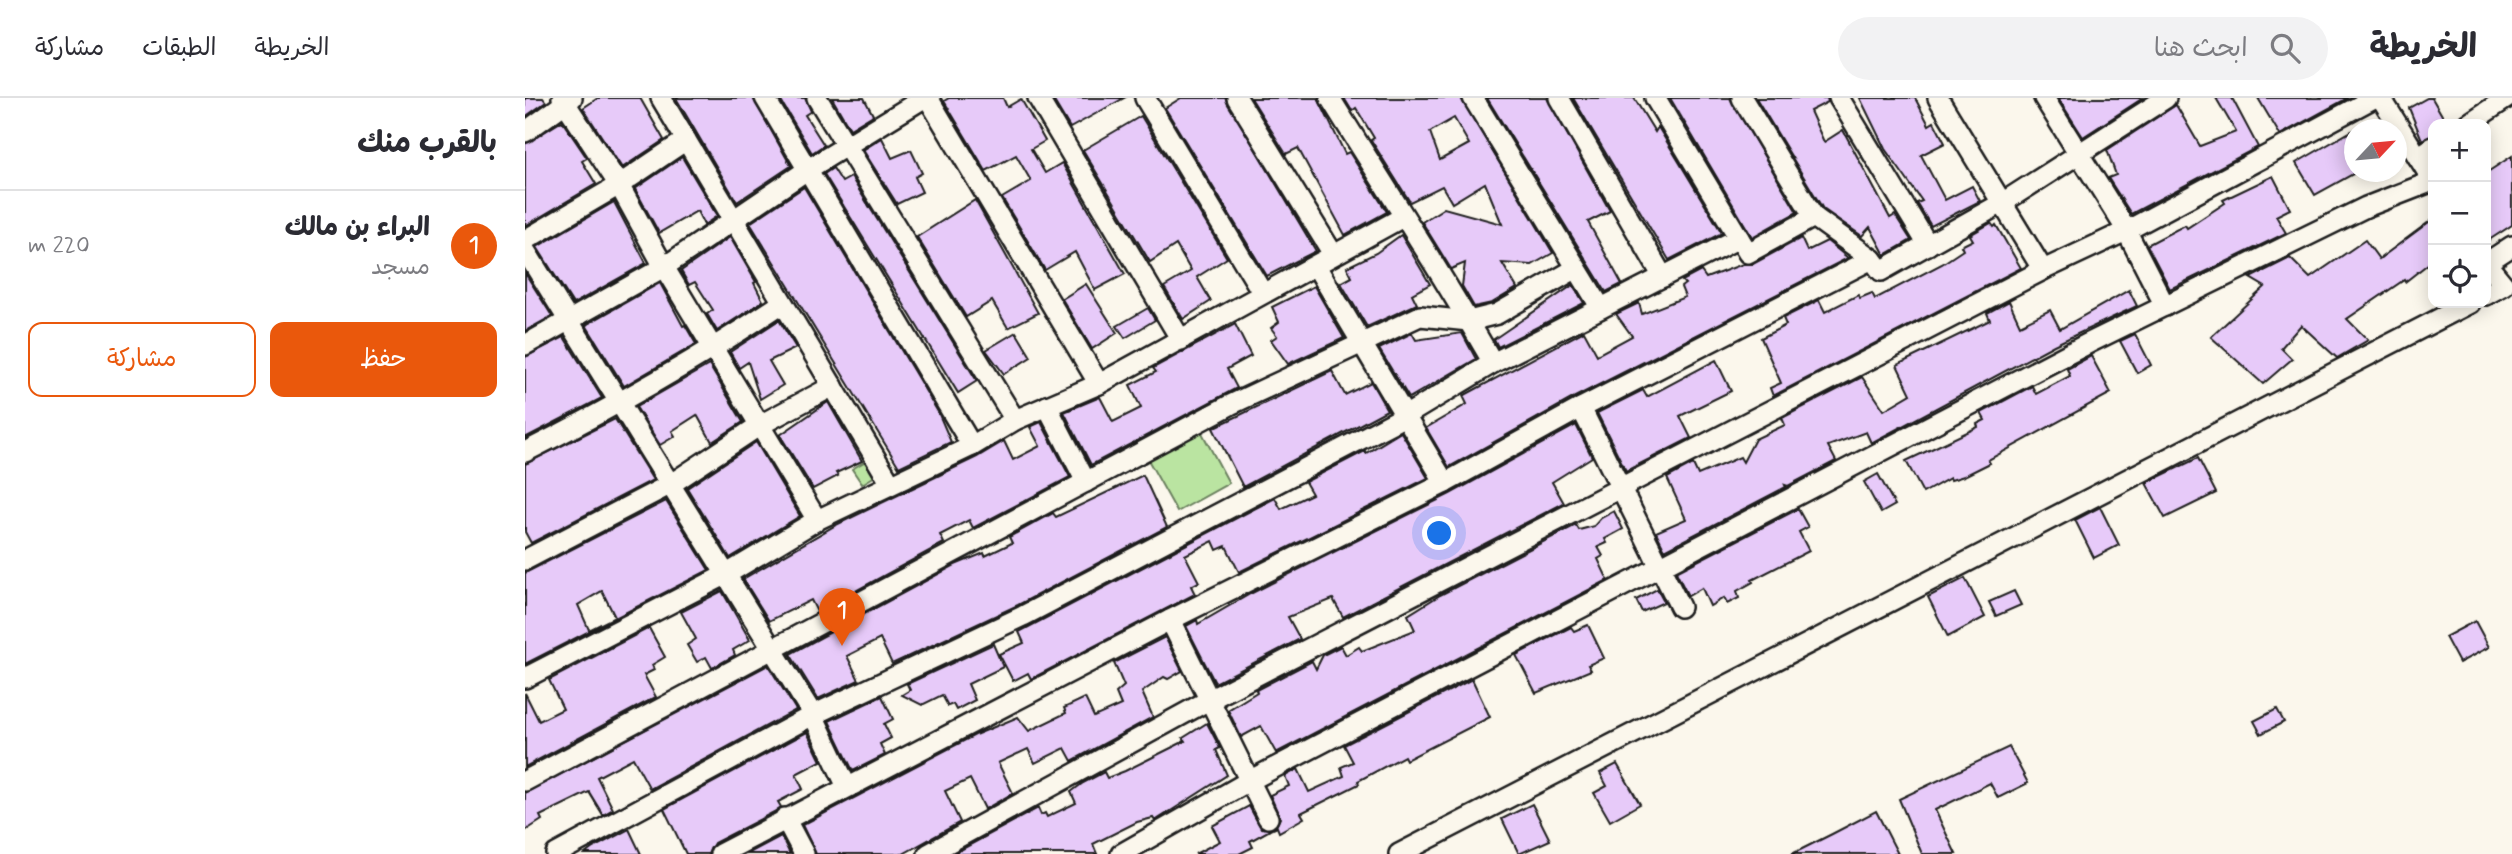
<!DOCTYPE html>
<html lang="ar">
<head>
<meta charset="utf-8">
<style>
	:root { --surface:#fff; --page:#f2f2f3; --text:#2b2b33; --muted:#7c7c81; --line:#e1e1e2; --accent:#ea580c }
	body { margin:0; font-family:Mynerve,"Playpen Sans Arabic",sans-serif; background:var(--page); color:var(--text); direction:rtl }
	.controls { position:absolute; right:21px; top:21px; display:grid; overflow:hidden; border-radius:14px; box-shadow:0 4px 18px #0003 }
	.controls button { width:63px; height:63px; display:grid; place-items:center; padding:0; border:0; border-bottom:2px solid var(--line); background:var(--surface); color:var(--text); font:35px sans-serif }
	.compass { position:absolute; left:1819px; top:21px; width:63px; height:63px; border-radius:50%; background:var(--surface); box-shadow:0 4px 18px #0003; rotate:64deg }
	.you { position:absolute; left:915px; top:436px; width:24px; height:24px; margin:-18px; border:5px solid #fff; border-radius:50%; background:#1a73e8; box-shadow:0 0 0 10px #1a73e833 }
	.badge { display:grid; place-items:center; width:46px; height:46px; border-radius:50%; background:var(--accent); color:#fff; font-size:23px; font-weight:700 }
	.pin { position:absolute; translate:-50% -58px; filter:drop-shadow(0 2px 4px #0008) }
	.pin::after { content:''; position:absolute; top:37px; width:24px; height:21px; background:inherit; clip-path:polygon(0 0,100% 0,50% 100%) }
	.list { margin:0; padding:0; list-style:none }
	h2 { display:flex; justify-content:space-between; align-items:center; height:91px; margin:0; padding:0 28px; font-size:30px }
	h2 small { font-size:23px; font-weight:400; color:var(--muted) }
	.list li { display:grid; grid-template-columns:46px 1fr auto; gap:21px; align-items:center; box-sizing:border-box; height:112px; padding:0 28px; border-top:2px solid var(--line) }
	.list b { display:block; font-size:26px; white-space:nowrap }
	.list p { margin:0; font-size:23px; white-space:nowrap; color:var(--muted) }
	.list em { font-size:23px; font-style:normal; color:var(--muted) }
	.actions { display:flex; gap:14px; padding:21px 28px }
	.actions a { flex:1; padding:16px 0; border:2px solid var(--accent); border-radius:14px; text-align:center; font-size:24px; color:var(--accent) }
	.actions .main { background:var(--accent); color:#fff }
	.icon { flex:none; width:38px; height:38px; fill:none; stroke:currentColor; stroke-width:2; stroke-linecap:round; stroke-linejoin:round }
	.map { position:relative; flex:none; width:1987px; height:756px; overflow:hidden; direction:ltr }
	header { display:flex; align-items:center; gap:42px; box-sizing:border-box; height:98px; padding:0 35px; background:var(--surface); border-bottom:2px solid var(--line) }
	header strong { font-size:33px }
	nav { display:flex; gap:38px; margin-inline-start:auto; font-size:24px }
	.search { width:490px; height:63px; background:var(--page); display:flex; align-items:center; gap:18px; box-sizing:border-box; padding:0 24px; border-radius:38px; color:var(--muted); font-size:26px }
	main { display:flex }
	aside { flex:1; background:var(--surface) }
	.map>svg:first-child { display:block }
	.green { fill:#bae4a1; stroke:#6b805e; stroke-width:2 }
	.building { fill:#e7caf9; stroke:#1c1c1c; stroke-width:2; fill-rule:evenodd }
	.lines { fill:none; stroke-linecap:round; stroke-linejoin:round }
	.street-casing { stroke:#1c1c1c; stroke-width:24 }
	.street { stroke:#fbf7ec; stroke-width:19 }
</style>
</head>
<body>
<header>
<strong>الخريطة</strong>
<div class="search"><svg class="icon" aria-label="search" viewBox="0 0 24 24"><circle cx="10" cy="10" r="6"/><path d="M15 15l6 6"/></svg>ابحث هنا</div>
<nav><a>الخريطة</a><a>الطبقات</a><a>مشاركة</a></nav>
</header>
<main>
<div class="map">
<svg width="1987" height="756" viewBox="0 0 1987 756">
	<rect width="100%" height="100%" fill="#fbf7ec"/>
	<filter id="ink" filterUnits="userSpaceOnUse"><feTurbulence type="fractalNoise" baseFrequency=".0143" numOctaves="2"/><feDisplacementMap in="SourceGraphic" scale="14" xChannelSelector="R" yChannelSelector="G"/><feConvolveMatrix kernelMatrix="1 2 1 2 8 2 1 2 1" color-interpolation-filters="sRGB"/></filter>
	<g filter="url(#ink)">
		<g class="green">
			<path d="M675 331 704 385 652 414 622 360Z"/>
			<path d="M346 360 355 375 337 386 327 371Z"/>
		</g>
		<g class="building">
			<path d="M0 0H18L21 4 0 19Z"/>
			<path d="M73 0H115L139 42 97 70 58 10Z"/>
			<path d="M151 0H228L266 68 212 104Z"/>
			<path d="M254 0H280L286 13 280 17 299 47 287 55Z"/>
			<path d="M307 0H339L348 17 325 31Z"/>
			<path d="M424 0H478L482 9 496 1 520 43 506 51 520 75 537 65 600 176 570 192 550 154 520 172 477 100 506 83 491 57 461 73 419 3Z"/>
			<path d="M527 0H599L545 30Z"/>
			<path d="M656 0H700L791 153 742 178 640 10Z"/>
			<path d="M726 0H793L820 56 824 54 862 114 820 137 773 50 761 56Z"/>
			<path d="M819 0H936L1028 155 1007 167 977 165 992 190 967 205 949 209 937 188 940 165 926 171 897 124 919 110 977 126 960 85 927 105 917 88 885 104 846 42 849 40 831 10 827 13ZM929 20 944 46 915 62 905 34Z"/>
			<path d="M962 0H1022L1085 113 1063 124 1097 186 1081 194Z"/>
			<path d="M1048 0H1109L1130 34 1133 29 1197 135 1144 162Z"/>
			<path d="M1145 0H1205L1272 114 1227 139Z"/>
			<path d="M1231 0H1302L1303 4 1285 13 1299 44 1318 32 1365 120 1370 117 1386 142 1360 157 1345 129 1337 138 1298 111Z"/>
			<path d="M1335 0H1390L1404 27 1409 24 1420 45 1396 57 1420 102 1447 88 1455 103 1406 128 1392 105 1397 103 1360 51Z"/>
			<path d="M1533 0H1618L1558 39Z"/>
			<path d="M1691 0H1707L1733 49 1606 116 1583 80 1591 77 1582 52 1651 7 1675 48 1711 34Z"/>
			<path d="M1733 0H1823L1755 37Z"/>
			<path d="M1902 0H1907L1922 26H1908V37L1897 42 1884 10Z"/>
			<path d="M616 18 702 160 672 179 686 203 658 221 639 189 666 173 651 147 625 164 558 52Z"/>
			<path d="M37 23 62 60 57 63 71 86 0 128V46Z"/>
			<path d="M1830 31V75L1790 97 1771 65Z"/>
			<path d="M357 40 367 60 386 52 397 75 390 79 397 94 372 106 338 52Z"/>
			<path d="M1987 58V127L1961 144V75Z"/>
			<path d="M157 59 192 118 179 127 172 113 134 135 110 91Z"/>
			<path d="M308 70 317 84 326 79 452 283 433 295 299 76Z"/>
			<path d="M1748 78 1765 111 1751 118 1761 135 1645 191 1622 147 1660 127 1662 130 1700 105 1698 102Z"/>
			<path d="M279 89 413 314 426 344 374 369 225 125Z"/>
			<path d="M450 102 513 215 483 230 467 203 441 219 392 139Z"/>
			<path d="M89 104 121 165 48 206 12 149Z"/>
			<path d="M1908 121V162L1880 184 1879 182 1822 221 1843 242 1812 260 1776 227 1756 250 1767 261 1738 286 1686 239 1740 189 1725 180 1765 160 1785 180 1840 142 1854 161Z"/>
			<path d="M1466 125 1469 129 1471 127 1496 170 1248 298 1245 290 1256 285 1236 240 1261 227 1258 220 1294 202 1300 214 1333 197 1335 200 1347 195 1350 201 1417 166 1438 152 1436 148 1448 142 1445 137Z"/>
			<path d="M876 137 905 186 887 196 892 206 842 229 816 185 827 179 822 169 851 155Z"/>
			<path d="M205 139 231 184 229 185 238 203 192 233 182 216 188 212 170 184 164 187 156 173Z"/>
			<path d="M1276 140 1282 153 1302 143 1323 160 1050 299 924 369 901 330 942 306 938 298 1059 233 1072 257 1107 238 1091 216 1114 205 1117 216 1160 199 1156 189 1160 186 1157 183 1176 173 1181 180 1218 166H1228Z"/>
			<path d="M0 175 27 218 0 233Z"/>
			<path d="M135 185 158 228 160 227 171 246 99 288 61 227Z"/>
			<path d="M561 186 592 235 567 251 537 201Z"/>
			<path d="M1048 187 1059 205 973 249 969 241Z"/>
			<path d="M789 188 819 240 763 266 746 242 752 238 746 230 754 224 747 209Z"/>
			<path d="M1604 192 1612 208 1529 247 1346 345 1341 334 1303 348 1311 363 1263 388 1260 387 1261 389 1140 452 1131 434 1161 421 1142 380 1168 366 1173 377 1215 359 1218 364 1230 341 1260 327 1257 320 1337 279 1359 312 1386 296 1372 267 1465 222 1462 215 1484 203 1495 227 1525 212 1535 231Z"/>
			<path d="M623 210 630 222 600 240 592 228Z"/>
			<path d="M254 222 271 250 244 263 258 287 235 301 223 264 214 270 205 254Z"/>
			<path d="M710 226 726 258 702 271 712 290 566 367 539 314 575 299 588 324 616 310 605 287 631 274 628 270Z"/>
			<path d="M491 234 506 259 479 276 461 252Z"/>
			<path d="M887 235 891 242 937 235 951 261 884 300 854 251Z"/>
			<path d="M1610 236 1626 267 1612 275 1595 243Z"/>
			<path d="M39 239 77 300 0 340V259Z"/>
			<path d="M1566 258 1586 295 1463 362 1465 365 1439 378 1426 382 1425 380 1398 395 1381 363 1453 329 1452 326 1460 322 1456 315 1507 288 1511 296 1545 278 1542 271Z"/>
			<path d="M1191 262 1206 293 1155 318 1166 340 1101 373 1072 315 1118 292 1122 299Z"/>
			<path d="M184 267 218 324 187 344 172 317 147 333 150 338 135 347 111 309Z"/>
			<path d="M807 273 820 297 846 284 862 312 718 389 688 330Z"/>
			<path d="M303 304 337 363 311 375 313 378 288 391 255 337Z"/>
			<path d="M90 321 128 382 6 445 0 434V366Z"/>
			<path d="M516 324 545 379 448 430 444 422 415 437 419 445 292 514 286 502 244 523 218 481 311 427 452 359 479 343 488 362 515 348 505 329Z"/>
			<path d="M1051 327 1067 359 1027 384 1039 405 818 519 808 501 763 519 775 541 690 585 661 528 672 522 673 526 725 496 925 396Z"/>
			<path d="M876 334 903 380 714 474 701 448 692 452 688 443 660 457 674 484 666 488 670 496 506 581 503 575 488 583 474 556 499 545 494 534 750 400 756 411 787 396 780 384 840 353 841 355Z"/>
			<path d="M231 344 275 418 205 460 162 390Z"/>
			<path d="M1673 360 1691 395 1640 420 1621 385Z"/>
			<path d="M1353 376 1370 407 1356 415 1339 384Z"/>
			<path d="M618 377 642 429 493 507 367 566 355 541 322 558 334 582 293 601 265 556 430 467 459 455 460 458 487 445 484 439 528 415 531 419Z"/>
			<path d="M141 403 184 472 0 566V475ZM77 493 90 519 64 532 53 507Z"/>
			<path d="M1575 409 1594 447 1569 460 1550 422Z"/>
			<path d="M1273 411 1283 429 1274 434 1284 453 1227 482 1228 484 1212 493 1214 500 1202 506 1199 500 1185 508 1177 490 1163 498 1151 474Z"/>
			<path d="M1089 413 1098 431 1080 441 1082 445 1073 449 1078 458 1073 461 1083 482 751 655 736 628 716 639 703 612 732 594 731 592 787 563 791 571 798 557 816 548 821 557 834 549 837 553 890 532 883 517 915 497 1051 427 1054 432 1069 428 1076 420Z"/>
			<path d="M1440 480 1460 519 1423 539 1403 499Z"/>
			<path d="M1132 491 1139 504 1117 514 1111 502Z"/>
			<path d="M197 493 225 542 208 552 210 557 187 570 181 559 172 564 162 547 171 541 156 514Z"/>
			<path d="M1489 493 1496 507 1471 518 1464 504Z"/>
			<path d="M1950 523 1964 549 1934 565 1920 539Z"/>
			<path d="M1063 527 1079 560 1063 567 1066 572 1011 595 991 557 1046 529 1049 533Z"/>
			<path d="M124 530 140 559 127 567 129 572 119 577 131 599 0 669V595L14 623 38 611 24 582Z"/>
			<path d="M640 539 657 573 643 581 639 579 617 594 628 619 547 663 540 650 510 665 503 651 473 665 488 695 460 711 445 681 420 693 435 724 378 756H291L277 727 450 637 493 619 504 633 541 615 539 610 560 600 569 619 596 607 591 595 599 588 589 565Z"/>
			<path d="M468 546 478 569 443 586 450 602 431 612 428 606 423 608 417 597 397 607 377 597 385 592 382 586Z"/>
			<path d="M243 567 271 612 125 691 108 660 72 679 88 711 78 717 64 694 15 718 17 722 0 733V695Z"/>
			<path d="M947 581 965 619 881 662 879 658 833 683 834 686 776 715 779 720 754 734 752 729 750 730 755 720 745 697 764 688 760 678 773 671 784 694 819 678 816 669 828 664 819 647Z"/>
			<path d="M357 598 368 621 359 626 366 640 355 646 360 657 328 673 304 623Z"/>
			<path d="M1752 611 1759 624 1736 636 1729 623Z"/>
			<path d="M682 625 695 650 691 652 702 677 630 723 628 720 612 724 568 746 572 756H428L513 710 516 717 520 715 522 719 551 705 546 694 558 685 579 674 582 680 600 673 660 643 658 640Z"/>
			<path d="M282 634 296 663 271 676 278 691 253 704 256 709 249 714 189 745 183 756H161L139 711Z"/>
			<path d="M1484 649 1503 685 1473 700 1465 685 1410 712 1431 756H1397L1374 701Z"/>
			<path d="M1092 666 1115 706 1085 723 1069 695 1082 688 1075 675Z"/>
			<path d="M1007 706 1025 742 994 756 977 721Z"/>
			<path d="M724 708 736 730 747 731 725 743 728 749 714 756H670L695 743 687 728Z"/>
			<path d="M1351 713 1373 756H1267L1307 736Z"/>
			<path d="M104 731 116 756H60L68 750Z"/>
			<path d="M256 738 265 756H222Z"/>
		</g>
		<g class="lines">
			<g class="street-casing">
				<g id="street">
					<path d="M37 0 94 87 139 169 292 422"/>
					<path d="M136 0 366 386"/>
					<path d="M240 0 447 348"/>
					<path d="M292 0 490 322"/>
					<path d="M403 0 574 286"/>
					<path d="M513 0 656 242"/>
					<path d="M620 0 737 194"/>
					<path d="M712 0 808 156"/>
					<path d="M805 0C860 89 917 175 968 265"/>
					<path d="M948 0 1076 210"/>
					<path d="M1034 0 1138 179"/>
					<path d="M1130 0 1223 155 1289 119 1347 161 1356 173 1477 105 1641 0"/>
					<path d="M1217 0 1289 119"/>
					<path d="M1314 0 1403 147"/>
					<path d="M1413 0 1518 172"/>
					<path d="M1519 0 1599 128 1640 208"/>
					<path d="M1856 0 1908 83"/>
					<path d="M1943 26 1982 0"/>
					<path d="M0 34 47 0"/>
					<path d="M1893 59 1908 49"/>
					<path d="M0 142 94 87 161 42"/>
					<path d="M0 152 288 617 322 689"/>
					<path d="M791 168 920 385"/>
					<path d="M1961 197 1979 187 1961 165 1987 148"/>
					<path d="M0 247 139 169 285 70 399 0"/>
					<path d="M522 308 561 384"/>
					<path d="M1056 310 1155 509"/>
					<path d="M0 354C89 309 174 261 256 206"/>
					<path d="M0 462 146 386 235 327 308 288"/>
					<path d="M645 522 743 720"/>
					<path d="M0 580 202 476 292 422 447 348 490 322 574 286 878 119"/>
					<path d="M0 683 705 307 895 218 944 223 972 216 1050 171"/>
					<path d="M260 720 279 756"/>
					<path d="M31 756 288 617 498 518 880 318 968 265 1214 140"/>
					<path d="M195 756 645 522 920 385 1056 310 1347 161"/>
					<path d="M403 756 684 602 1518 172 1601 133 1849 0"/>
					<path d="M596 756 724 683 1564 245 1841 109 1908 83"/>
					<path d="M874 756 1945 205"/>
				</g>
			</g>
			<use href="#street" class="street"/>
		</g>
	</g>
</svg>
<div class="controls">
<button>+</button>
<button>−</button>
<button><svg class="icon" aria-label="locate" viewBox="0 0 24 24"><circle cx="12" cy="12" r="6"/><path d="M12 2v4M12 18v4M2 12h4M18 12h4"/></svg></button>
</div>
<svg class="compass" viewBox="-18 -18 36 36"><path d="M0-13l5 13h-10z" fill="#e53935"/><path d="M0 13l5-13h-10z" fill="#7c7c81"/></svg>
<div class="you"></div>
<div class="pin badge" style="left:317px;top:548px">1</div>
</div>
<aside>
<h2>بالقرب منك<small></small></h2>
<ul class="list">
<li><span class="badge">1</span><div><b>البراء بن مالك</b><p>مسجد</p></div><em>220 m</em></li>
</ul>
<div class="actions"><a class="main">حفظ</a><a>مشاركة</a></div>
</aside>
</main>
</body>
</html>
